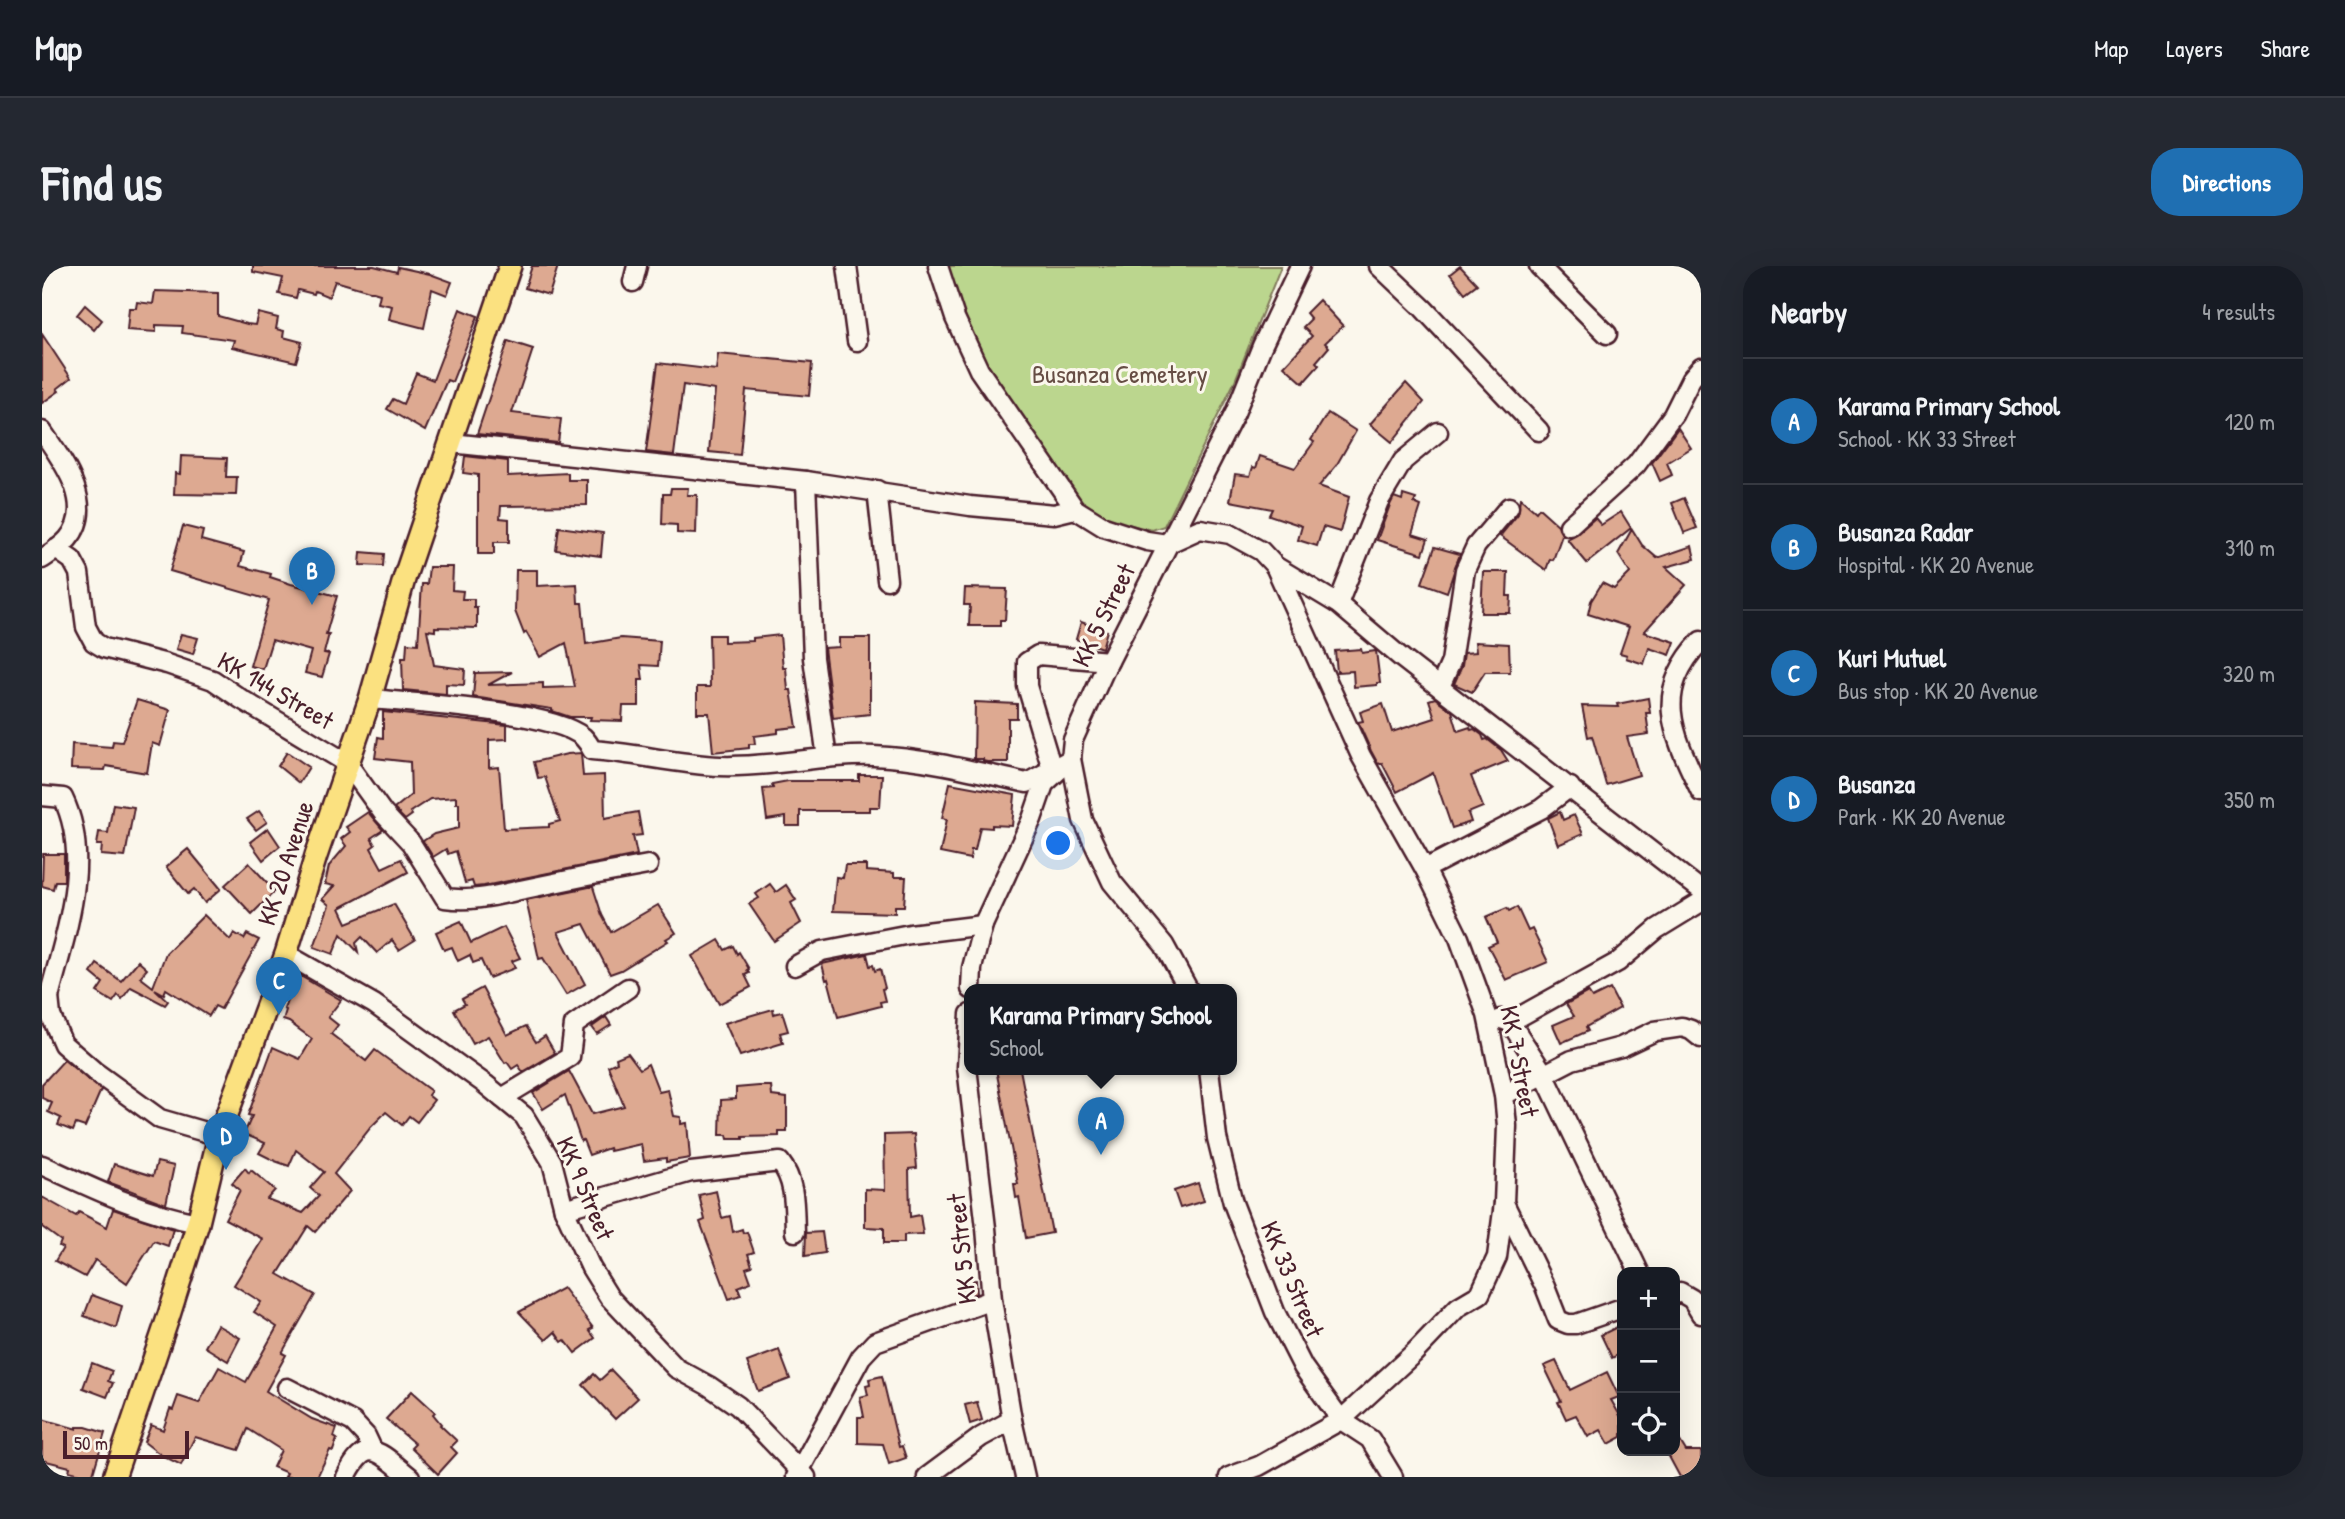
<!DOCTYPE html>
<html lang="en">
<head>
<meta charset="utf-8">
<style>
	:root { --surface:#171b24; --page:#242831; --text:#f1f3f6; --muted:#9ea1a6; --line:#363941; --accent:#1f6fb2 }
	body { margin:0; font-family:"Patrick Hand",sans-serif; background:var(--page); color:var(--text) }
	.controls { position:absolute; right:21px; bottom:21px; display:grid; overflow:hidden; border-radius:14px; box-shadow:0 7px 28px #0002 }
	.controls button { width:63px; height:63px; display:grid; place-items:center; padding:0; border:0; border-bottom:2px solid var(--line); background:var(--surface); color:var(--text); font:35px sans-serif }
	.scale { position:absolute; left:21px; bottom:18px; width:126px; box-sizing:border-box; padding-left:7px; border:4px solid #4a1f2b; border-top:0; font-size:19px; line-height:24px; white-space:nowrap; color:#4a1f2b; -webkit-text-stroke:5px #fbf7ec; paint-order:stroke }
	.you { position:absolute; left:1017px; top:578px; width:24px; height:24px; margin:-18px; border:5px solid #fff; border-radius:50%; background:#1a73e8; box-shadow:0 0 0 10px #1a73e833 }
	.badge { display:grid; place-items:center; width:46px; height:46px; border-radius:50%; background:var(--accent); color:#fff; font-size:23px; font-weight:700 }
	.pin { position:absolute; translate:-50% -58px; filter:drop-shadow(0 2px 4px #0008) }
	.pin::after { content:''; position:absolute; top:37px; width:24px; height:21px; background:inherit; clip-path:polygon(0 0,100% 0,50% 100%) }
	.popup { position:absolute; left:922px; top:718px; width:273px; height:91px; box-sizing:border-box; display:grid; place-content:center; border-radius:14px; background:var(--surface); filter:drop-shadow(0 2px 5px #0005); font-size:23px; white-space:nowrap; color:var(--muted) }
	.popup b { font-size:26px; color:var(--text) }
	.popup::after { content:''; position:absolute; left:50%; top:100%; margin-left:-14px; border:14px solid transparent; border-top-color:var(--surface) }
	.list { margin:0; padding:0; list-style:none }
	h2 { display:flex; justify-content:space-between; align-items:center; height:91px; margin:0; padding:0 28px; font-size:30px }
	h2 small { font-size:23px; font-weight:400; color:var(--muted) }
	.list li { display:grid; grid-template-columns:46px 1fr auto; gap:21px; align-items:center; box-sizing:border-box; height:126px; padding:0 28px; border-top:2px solid var(--line) }
	.list b { display:block; font-size:26px; white-space:nowrap }
	.list p { margin:0; font-size:23px; white-space:nowrap; color:var(--muted) }
	.list em { font-size:23px; font-style:normal; color:var(--muted) }
	.icon { flex:none; width:38px; height:38px; fill:none; stroke:currentColor; stroke-width:2; stroke-linecap:round; stroke-linejoin:round }
	.map { position:relative; flex:none; width:1659px; height:1211px; overflow:hidden; border-radius:28px }
	header { display:flex; align-items:center; gap:42px; box-sizing:border-box; height:98px; padding:0 35px; background:var(--surface); border-bottom:2px solid var(--line) }
	header strong { font-size:33px }
	nav { display:flex; gap:38px; margin-inline-start:auto; font-size:24px }
	.intro { display:flex; align-items:center; justify-content:space-between; box-sizing:border-box; height:168px; padding:0 42px }
	h1 { margin:0; font-size:49px }
	.button { padding:18px 32px; border-radius:28px; background:var(--accent); color:#fff; font-size:24px; font-weight:700 }
	main { display:flex; gap:42px; padding:0 42px }
	aside { flex:1; background:var(--surface); border-radius:28px; box-shadow:0 7px 28px #0002 }
	.map>svg:first-child { display:block }
	.green { fill:#bbd68e; stroke:#827a5c; stroke-width:2 }
	.building { fill:#dda991; stroke:#4a1f2b; stroke-width:2 }
	.lines { fill:none; stroke-linecap:round; stroke-linejoin:round }
	.minor-casing { stroke:#4a1f2b; stroke-width:23 }
	.major-casing { stroke:#4a1f2b; stroke-width:26 }
	.minor { stroke:#fbf7ec; stroke-width:18 }
	.major { stroke:#fbe180; stroke-width:21 }
	.labels { text-anchor:middle; dominant-baseline:central; stroke-width:6; stroke-linejoin:round; paint-order:stroke }
	.park-label { font-size:26px; fill:#664d44; stroke:#fbf7ec }
	.street-label { font-size:26px; fill:#4a1f2b; stroke:#fbf7ec }
</style>
</head>
<body>
<header>
<strong>Map</strong>
<nav><a>Map</a><a>Layers</a><a>Share</a></nav>
</header>
<div class="intro"><h1>Find us</h1><a class="button">Directions</a></div>
<main>
<div class="map">
<svg width="1659" height="1211" viewBox="0 0 1659 1211">
	<rect width="100%" height="100%" fill="#fbf7ec"/>
	<filter id="ink" filterUnits="userSpaceOnUse"><feTurbulence type="fractalNoise" baseFrequency=".0143" numOctaves="2"/><feDisplacementMap in="SourceGraphic" scale="14" xChannelSelector="R" yChannelSelector="G"/><feConvolveMatrix kernelMatrix="1 2 1 2 8 2 1 2 1" color-interpolation-filters="sRGB"/></filter>
	<g filter="url(#ink)">
		<path class="green" d="M905 0H1239L1192 117 1122 260 1110 264 1056 251 1033 230 940 95Z"/>
		<g class="building">
			<path d="M211 0H332L355 6 356 1 388 8 410 16 405 29 390 23 382 62 347 53 350 40 336 37 338 28 293 15 287 31 273 25 272 28 256 24 254 32 237 28 241 12 211 6Z"/>
			<path d="M490 0H516L507 29 483 22Z"/>
			<path d="M1418 0 1435 18 1423 27 1408 8Z"/>
			<path d="M113 25 176 27V50L205 58 213 59 216 47 236 52 234 63 242 65 241 71 260 76 254 96 190 81 192 74 140 67 141 60 114 59V66L85 64 87 42H94L95 36 111 38Z"/>
			<path d="M1277 34 1301 60 1283 77 1287 81 1274 96 1277 99 1261 117 1242 100 1270 70 1261 61 1269 53 1264 47Z"/>
			<path d="M43 39 60 54 52 64 35 49Z"/>
			<path d="M418 43 436 50 410 116 405 114 383 165 345 143 351 133 361 138 374 107 391 114Z"/>
			<path d="M0 68 29 112 15 123 17 125 0 137Z"/>
			<path d="M466 75 491 83 470 147 519 153 516 177 435 168Z"/>
			<path d="M676 88 770 97 767 130 704 124 698 189 667 186 673 124 641 119 632 189 604 186 616 97 674 104Z"/>
			<path d="M1364 117 1382 136 1350 176 1328 158Z"/>
			<path d="M1286 147 1314 165 1294 200 1277 220 1307 231 1298 266 1281 261 1275 280 1256 274 1260 260 1227 249 1230 243 1188 235 1193 208 1208 210 1211 201 1214 202 1218 190 1253 202 1272 176 1269 174Z"/>
			<path d="M1636 162 1649 182 1625 197 1630 209 1618 215 1610 197Z"/>
			<path d="M139 190 185 192 184 211H195L194 229 132 228 133 207 138 208Z"/>
			<path d="M423 190 466 195V210L526 207V214H545V239L459 240 458 252 467 253V276H452V288H436V209L421 207Z"/>
			<path d="M629 222H646L645 229H655L654 268 635 267V259L620 258 621 228H628Z"/>
			<path d="M1361 229 1374 233 1372 237 1379 240 1370 268 1386 273 1381 288 1335 274 1348 239 1352 231 1360 234Z"/>
			<path d="M1478 232 1494 246 1497 242 1516 259 1520 269 1511 294 1508 293 1504 304 1458 270 1476 248Z"/>
			<path d="M1642 232 1655 262 1642 267 1630 237Z"/>
			<path d="M1579 246 1589 262 1545 297 1525 273 1535 268 1553 252 1559 259Z"/>
			<path d="M141 260 161 265 159 274 202 286 198 300 229 308 228 311 249 318 295 330 284 368H287L282 387 287 388 280 411 263 407 269 385 230 374 221 403 208 400 227 334 128 305Z"/>
			<path d="M517 261 561 267 559 290 514 284Z"/>
			<path d="M1590 263 1600 279 1615 292 1650 280 1653 293 1624 301 1644 319 1602 366 1633 376 1628 389 1607 382 1602 398 1584 392 1585 389 1578 387 1587 361 1546 348 1549 335 1560 317 1572 323 1588 307 1576 288Z"/>
			<path d="M1393 281 1418 288 1405 326 1380 317Z"/>
			<path d="M319 286 342 288 341 300 318 299Z"/>
			<path d="M387 301H411L410 324 421 325 420 333H432V341H435V362L393 361V365L385 364 392 399 423 403 422 419 404 418V428L361 424 360 392H364L365 377 376 378 380 318H385Z"/>
			<path d="M474 304H495V320L535 318 536 337H540L544 378 579 372 618 375 616 400 599 399 601 414H597V440H581L580 455 548 454 549 451H528L510 445V443L431 431 433 407 470 406 446 419 501 417V422L533 421 524 377 498 391 484 366 482 368 473 345Z"/>
			<path d="M1441 306H1466L1465 330H1469L1468 347H1439Z"/>
			<path d="M923 322 965 323 963 354H958V360H927L928 339H922Z"/>
			<path d="M1039 356 1065 365 1060 382 1034 373Z"/>
			<path d="M139 368 156 372 151 388 134 383Z"/>
			<path d="M667 369H682V376L711 375V372L738 369 741 402H744L746 424H749L755 461 736 463V467L712 470 713 478H707V482L671 486 667 447H655V421H668Z"/>
			<path d="M797 372H828V448L791 452 782 382 797 381Z"/>
			<path d="M1433 376 1467 378 1468 406H1443L1430 426 1412 418 1420 400 1422 387 1434 386Z"/>
			<path d="M1319 383 1320 387 1334 385 1338 417H1335V419L1312 421 1311 405 1295 406 1293 385Z"/>
			<path d="M1393 432 1410 445 1416 465 1428 461 1429 464 1432 463 1440 469 1442 474 1445 473 1459 484 1466 495 1429 510 1441 541 1426 547 1429 556 1410 562 1391 507 1355 526 1340 497 1336 498 1329 485 1316 456 1321 455 1318 446 1341 438 1350 466 1393 452 1387 434Z"/>
			<path d="M1606 432 1608 447H1604L1607 468 1585 471 1597 509 1564 519 1550 470 1546 471 1540 440 1576 441 1575 438Z"/>
			<path d="M95 434 128 444 118 480 110 477 105 507 64 500 63 504 29 503 30 478 70 481 71 475 80 476Z"/>
			<path d="M933 436 975 438V452H966V496H945L941 495V493H932Z"/>
			<path d="M341 446 465 459V473L447 474V502L457 501 462 563 507 561V558L518 555 503 511 496 512 492 496 525 488 539 487 541 510 562 509 563 552 596 546 600 569 591 570 595 589 442 620 432 621 430 615 423 617 414 585 406 588 404 583 391 591 381 575 392 568 417 562V537H414V531L388 533 368 546 370 549 363 554 352 543 369 529 368 496 333 492 336 471 341 472Z"/>
			<path d="M245 486 267 501 257 517 236 500Z"/>
			<path d="M817 509H840L838 541H828V545H758V560H744V551L725 554 721 523 731 522 730 518 746 515H817Z"/>
			<path d="M908 517 973 529 970 560 950 559V562L938 561 933 584H929L928 593 898 587 905 553 900 552Z"/>
			<path d="M71 538 92 541 83 591 59 589 60 579H55L57 566 66 567Z"/>
			<path d="M217 545 225 556 214 564 205 553Z"/>
			<path d="M326 546 341 564 329 572 333 579 329 582 340 602 359 593 366 606 298 642 305 657 352 638 373 674 357 684 350 674 335 687 320 671 314 677 316 686 299 668 291 688 272 681 287 639 280 633 292 620 283 618 287 600 304 580 299 573 308 566 304 561Z"/>
			<path d="M1518 546 1521 554 1532 549 1541 568 1516 579 1506 552Z"/>
			<path d="M226 562 238 580 221 594 208 576Z"/>
			<path d="M146 583 179 623 163 637 152 623 146 628 124 601Z"/>
			<path d="M1 588H22V615H13L11 623 0 620Z"/>
			<path d="M207 597 233 625 210 648 183 619Z"/>
			<path d="M803 599H824V605L852 607V611H864L862 640H853V647L791 645 794 611 801 612Z"/>
			<path d="M728 618 734 626 744 619 754 634 749 637 759 657 732 675 707 638 717 632 714 628Z"/>
			<path d="M547 621H551L560 649 569 666 616 639 634 667 624 673 626 675 579 704 568 708 542 658 516 666 543 718 524 729 501 692 497 693 484 634Z"/>
			<path d="M1475 641 1486 665 1490 663 1506 696 1464 714 1446 680 1455 676 1444 651 1465 642 1467 645Z"/>
			<path d="M162 649 188 674 192 667 202 673 205 668 217 674 179 743 173 740 167 750 124 723 122 728 113 723 126 735 123 739 89 721 80 733 76 729 71 736 55 726 61 717 49 707 55 698 79 715 96 695 105 703 98 711 111 721 124 687Z"/>
			<path d="M419 655 429 677 462 661 478 692 470 695 473 702 447 712 439 694 431 697 428 689 416 695 410 681 402 684 394 666Z"/>
			<path d="M677 674 683 684 691 680 695 688 697 686 707 703 705 704 707 707 703 709 709 721 677 738 650 690Z"/>
			<path d="M825 688 828 700 831 699 833 705 838 703 843 722 840 723 843 735 838 736 839 740 796 751 786 713 784 714 780 698Z"/>
			<path d="M255 708 299 734 286 751 296 759 289 768 324 795 333 784 389 825 386 829 392 834 375 856 367 850 360 859 344 846 329 861 292 908 308 925 273 966 266 960 236 1008 273 1029 240 1087 244 1089 224 1125 270 1153 295 1162 292 1171 295 1173 291 1185 288 1184 275 1211H243L245 1207 231 1201 239 1184 206 1163 197 1184 153 1171 139 1199 119 1189 102 1176 109 1159 121 1164 128 1143 131 1144 136 1130 157 1137 177 1101 204 1116 235 1061 212 1046 219 1036 192 1019 221 973 183 953 198 924 190 917 203 902 207 907 209 904 233 924 225 933 261 947 277 930 268 922 282 906 254 884 247 900 233 895 217 887 223 877 202 868 210 850 206 849 231 781 258 793 270 773 247 756 241 754 244 744 242 743Z"/>
			<path d="M440 722 465 769 484 760 494 776 503 770 513 787 481 806 476 799 470 803 465 796 463 797 446 770 431 778 412 744 423 738 420 733Z"/>
			<path d="M1568 723 1578 742 1544 761 1546 765 1519 777 1511 759 1532 750 1524 738 1546 726 1550 732Z"/>
			<path d="M731 743 732 748 740 746 746 765 738 767 741 777 698 790 683 757Z"/>
			<path d="M564 751 569 759 555 768 550 761Z"/>
			<path d="M586 787 598 803 606 798 617 826 626 824 632 850 639 851V858L645 857 648 892 624 896V892L602 895 599 878 568 885 567 882 547 889 541 874 539 875 523 829 501 843 491 827 527 805 550 848 582 840 566 800 575 796 574 792Z"/>
			<path d="M22 794 59 824 43 861 34 858 31 865 16 859 19 852 6 846 10 837 0 832V818Z"/>
			<path d="M954 803H978L1010 967 984 972 977 931 974 932 972 918H976Z"/>
			<path d="M717 820H729L730 830 745 832V866H737V870L701 871V873H686L685 869H678L679 834 694 833V822Z"/>
			<path d="M872 868 875 902 867 903 868 951 878 949 881 968 862 969V977H842V962L823 961V923L843 924 842 869Z"/>
			<path d="M115 896 132 900 124 938 66 916 72 898 111 910Z"/>
			<path d="M1156 917 1162 935 1138 942 1132 925Z"/>
			<path d="M674 925 680 952 688 950 691 966 700 963 701 967 705 966 712 986 706 988 710 1000 704 1002 709 1016 696 1021 699 1029 687 1033 658 956 663 954 657 929Z"/>
			<path d="M0 931 34 950 37 946 65 961 71 943 131 963 126 980 112 975 85 1017 53 994 43 1011 13 995 21 982 17 980 19 975 0 961Z"/>
			<path d="M780 966 783 987 763 990 764 967Z"/>
			<path d="M934 1014 935 1027 917 1033 915 1016Z"/>
			<path d="M521 1022 551 1062 547 1064 553 1072 533 1087 523 1074 520 1076 513 1066 504 1074 477 1046Z"/>
			<path d="M50 1029 80 1040 74 1062 42 1050Z"/>
			<path d="M175 1059 198 1072 186 1095 163 1081Z"/>
			<path d="M1575 1061 1580 1071V1087L1570 1092 1559 1069Z"/>
			<path d="M737 1084 748 1113 716 1125 705 1096Z"/>
			<path d="M1514 1095 1528 1124 1565 1106 1577 1131 1569 1134 1580 1153V1171L1567 1178 1559 1164 1546 1171 1534 1149 1524 1153 1516 1136 1519 1135 1502 1100Z"/>
			<path d="M50 1097 70 1105 66 1115 71 1117 65 1131 41 1122Z"/>
			<path d="M569 1104 596 1132 573 1153 541 1119 552 1108 558 1114Z"/>
			<path d="M840 1110 857 1181 860 1180 864 1192 847 1198 841 1178 816 1177V1151H822L818 1131 826 1129 824 1120 828 1119 827 1113Z"/>
			<path d="M370 1125 393 1146 391 1148 399 1158 398 1159 415 1175 409 1181 415 1187 396 1208 369 1182 373 1178 344 1153Z"/>
			<path d="M935 1136 940 1154 928 1158 923 1139Z"/>
			<path d="M0 1153 35 1163V1161H44L63 1167 50 1211 27 1205 28 1201 0 1194Z"/>
			<path d="M1633 1167 1644 1185H1659V1211H1638L1624 1185H1633Z"/>
		</g>
		<g class="lines">
			<g class="minor-casing">
				<g id="minor">
					<path d="M805 0 815 75"/>
					<path d="M896 0 913 52 937 104 1033 243 1062 261 1105 275 1125 278 1158 263 1188 268 1219 285 1233 300 1296 338 1361 393 1659 624"/>
					<path d="M1337 0 1381 42 1497 165"/>
					<path d="M1497 0 1565 68"/>
					<path d="M591 16 595 0"/>
					<path d="M0 165C20 194 55 239 26 273 19 281 9 287 0 293"/>
					<path d="M409 177 764 215 928 240 1012 248 1033 243"/>
					<path d="M764 215 771 392 785 492"/>
					<path d="M835 224 845 314"/>
					<path d="M1527 260 1594 199 1631 149 1649 113 1659 101"/>
					<path d="M14 283 30 294 37 307 44 361 52 376 62 382 125 398 171 414 199 433 305 497 341 547 369 577 403 632C432 636 455 629 483 623 524 614 565 606 606 599"/>
					<path d="M1296 338 1337 235 1361 195 1396 166"/>
					<path d="M1659 375C1609 428 1632 469 1659 526"/>
					<path d="M1398 421 1409 396 1423 304 1434 280 1467 241"/>
					<path d="M328 433C372 437 511 445 541 471 545 475 548 480 550 484 593 487 635 498 678 500 730 502 780 488 832 490 883 492 936 506 985 517L1029 493 1041 554 1070 616 1122 679 1146 723"/>
					<path d="M1010 503 985 420V396L996 389 1067 395"/>
					<path d="M0 530 21 532C51 594 23 668 7 731"/>
					<path d="M1383 603 1499 543 1528 521"/>
					<path d="M244 688 332 738 443 818 482 850 510 896 522 943 549 1002 567 1031 634 1102 667 1120 696 1140 764 1211"/>
					<path d="M753 700 780 685 868 668 941 659"/>
					<path d="M929 723 930 702 941 659 990 553 1002 518 1029 493 1031 474 1062 405 1193 147 1220 80 1258 0"/>
					<path d="M0 730 7 731 9 750 21 778 52 805 118 853 177 870"/>
					<path d="M928 748 925 801 944 962 950 1034 970 1154 983 1211"/>
					<path d="M1459 753 1468 756 1576 696 1615 663 1659 636"/>
					<path d="M1468 756 1502 808 1597 1006"/>
					<path d="M1167 803 1175 872 1191 937 1233 1046 1261 1101 1299 1154 1328 1173 1351 1211"/>
					<path d="M1462 829 1530 794 1579 781 1613 765 1640 761 1649 764 1659 772"/>
					<path d="M460 832 528 791 532 759 586 722"/>
					<path d="M0 899C50 922 101 947 156 957"/>
					<path d="M1462 937 1503 1021 1516 1054 1526 1058H1534L1580 1042"/>
					<path d="M522 943 649 906 738 896C754 916 752 941 753 966"/>
					<path d="M1633 1028 1638 1026 1650 1033 1659 1048"/>
					<path d="M245 1122 311 1156 324 1170 331 1185"/>
					<path d="M304 1211C326 1167 339 1188 368 1211"/>
					<path d="M754 1211 819 1091 833 1076 950 1034"/>
					<path d="M885 1211 939 1171 970 1154"/>
					<path d="M1187 1211 1217 1200 1299 1154 1372 1087 1416 1041 1438 1028 1455 991 1462 937 1465 860 1462 829 1445 749 1417 672 1383 603 1319 490 1233 300"/>
				</g>
			</g>
			<g class="major-casing">
				<path id="major" d="M72 1211 127 1049 156 957 177 870 244 688 274 590 328 433 363 310 468 0"/>
			</g>
			<use href="#minor" class="minor"/>
			<use href="#major" class="major"/>
		</g>
	</g>
	<g class="labels">
		<g class="park-label">
			<text x="1078" y="107">Busanza Cemetery</text>
		</g>
		<g class="street-label">
			<text transform="translate(1061 349) rotate(-64)">KK 5 Street</text>
			<text transform="translate(234 424) rotate(30)">KK 144 Street</text>
			<text transform="translate(243 597) rotate(-72)">KK 20 Avenue</text>
			<text transform="translate(1478 795) rotate(79)">KK 7 Street</text>
			<text transform="translate(544 922) rotate(67)">KK 9 Street</text>
			<text transform="translate(919 983) rotate(-96)">KK 5 Street</text>
			<text transform="translate(1251 1013) rotate(67)">KK 33 Street</text>
		</g>
	</g>
</svg>
<div class="controls">
<button>+</button>
<button>−</button>
<button><svg class="icon" aria-label="locate" viewBox="0 0 24 24"><circle cx="12" cy="12" r="6"/><path d="M12 2v4M12 18v4M2 12h4M18 12h4"/></svg></button>
</div>
<div class="scale">50 m</div>
<div class="you"></div>
<div class="pin badge" style="left:1059px;top:889px">A</div>
<div class="popup"><b>Karama Primary School</b>School</div>
<div class="pin badge" style="left:270px;top:339px">B</div>
<div class="pin badge" style="left:237px;top:749px">C</div>
<div class="pin badge" style="left:184px;top:904px">D</div>
</div>
<aside>
<h2>Nearby<small>4 results</small></h2>
<ul class="list">
<li><span class="badge">A</span><div><b>Karama Primary School</b><p>School · KK 33 Street</p></div><em>120 m</em></li>
<li><span class="badge">B</span><div><b>Busanza Radar</b><p>Hospital · KK 20 Avenue</p></div><em>310 m</em></li>
<li><span class="badge">C</span><div><b>Kuri Mutuel</b><p>Bus stop · KK 20 Avenue</p></div><em>320 m</em></li>
<li><span class="badge">D</span><div><b>Busanza</b><p>Park · KK 20 Avenue</p></div><em>350 m</em></li>
</ul>
</aside>
</main>
</body>
</html>
